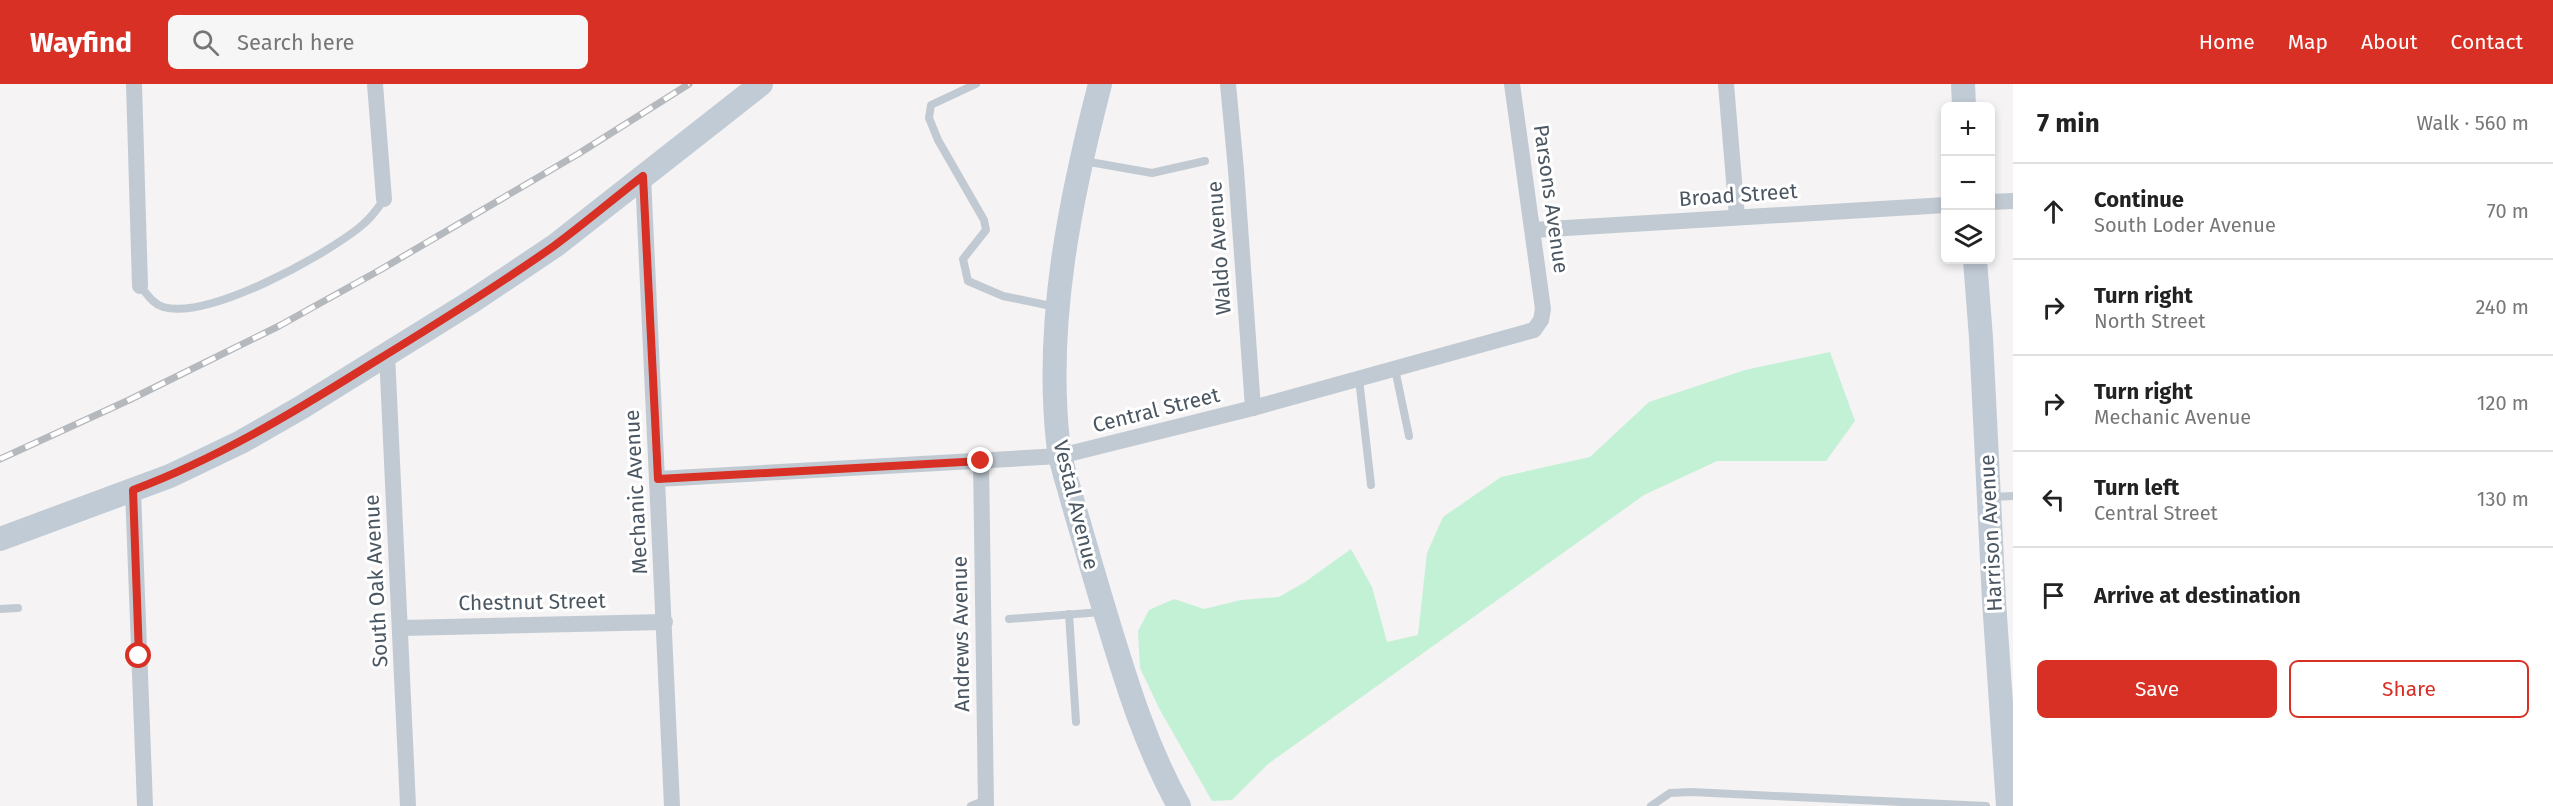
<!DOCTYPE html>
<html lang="en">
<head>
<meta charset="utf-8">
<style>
	:root { --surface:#fff; --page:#f6f6f6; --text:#222; --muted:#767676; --line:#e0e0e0; --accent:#d93025 }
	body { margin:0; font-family:"Fira Sans",sans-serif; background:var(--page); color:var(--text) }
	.controls { position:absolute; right:18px; top:18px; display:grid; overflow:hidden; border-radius:9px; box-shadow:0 3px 9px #0003 }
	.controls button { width:54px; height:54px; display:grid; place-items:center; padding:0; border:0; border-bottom:2px solid var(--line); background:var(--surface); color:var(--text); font:30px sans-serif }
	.stop { position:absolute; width:18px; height:18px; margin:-14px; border:4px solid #d93025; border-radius:50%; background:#fff }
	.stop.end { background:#d93025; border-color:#fff; box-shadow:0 2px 6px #0008 }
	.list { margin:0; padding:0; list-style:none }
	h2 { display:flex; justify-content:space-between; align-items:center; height:78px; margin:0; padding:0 24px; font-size:26px }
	h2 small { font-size:20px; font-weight:400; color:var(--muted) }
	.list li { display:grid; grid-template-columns:39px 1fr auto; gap:18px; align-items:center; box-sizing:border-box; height:96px; padding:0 24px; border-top:2px solid var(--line) }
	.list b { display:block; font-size:22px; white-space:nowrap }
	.list p { margin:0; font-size:20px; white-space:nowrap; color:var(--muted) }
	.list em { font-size:20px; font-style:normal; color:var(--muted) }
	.actions { display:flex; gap:12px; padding:18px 24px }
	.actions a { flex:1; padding:14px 0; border:2px solid var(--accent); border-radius:9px; text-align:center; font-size:21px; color:var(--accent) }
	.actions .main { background:var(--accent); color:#fff }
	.icon { flex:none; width:33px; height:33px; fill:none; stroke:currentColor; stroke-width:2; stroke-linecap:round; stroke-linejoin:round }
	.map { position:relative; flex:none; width:2013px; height:722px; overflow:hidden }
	header { display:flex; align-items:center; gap:36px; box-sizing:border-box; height:84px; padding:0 30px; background:var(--accent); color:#fff }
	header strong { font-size:28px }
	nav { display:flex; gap:33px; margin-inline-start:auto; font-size:21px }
	.search { width:420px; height:54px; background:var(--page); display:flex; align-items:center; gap:15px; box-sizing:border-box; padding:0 21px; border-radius:9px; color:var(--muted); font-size:22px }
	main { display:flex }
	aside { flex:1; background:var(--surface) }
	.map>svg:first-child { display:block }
	.green { fill:#c3f1d5 }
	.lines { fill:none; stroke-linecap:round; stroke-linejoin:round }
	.lane { stroke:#c1cad2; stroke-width:8 }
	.street { stroke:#c1cad2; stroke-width:16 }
	.secondary { stroke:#c1cbd6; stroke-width:24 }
	.rail-casing { stroke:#b5b8bd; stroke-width:7 }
	.rail { stroke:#fff; stroke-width:4.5; stroke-dasharray:14; stroke-linecap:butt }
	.route { stroke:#d93025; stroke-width:8 }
	.labels { text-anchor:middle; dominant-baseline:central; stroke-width:6; stroke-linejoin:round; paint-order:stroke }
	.street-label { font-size:21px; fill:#4a5661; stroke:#fff }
</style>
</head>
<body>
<header>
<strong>Wayfind</strong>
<div class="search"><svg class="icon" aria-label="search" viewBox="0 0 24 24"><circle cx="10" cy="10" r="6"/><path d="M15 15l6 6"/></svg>Search here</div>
<nav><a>Home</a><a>Map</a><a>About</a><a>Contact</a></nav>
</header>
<main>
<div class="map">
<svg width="2013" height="722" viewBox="0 0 2013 722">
	<rect width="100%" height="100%" fill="#f5f3f3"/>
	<path class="green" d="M1830 268 1855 337 1826 377H1717L1644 411 1268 680 1232 716 1212 717 1160 626 1140 584 1138 547 1149 526 1174 515 1204 525 1241 516 1279 513 1305 498 1351 465 1372 503 1387 558 1418 551 1427 469 1443 433 1501 393 1590 373 1649 318 1745 286Z"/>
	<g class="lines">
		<g class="lane">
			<path d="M976 0 931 21 929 34 938 56 984 136 986 146 963 175 968 197 1003 212 1056 223"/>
			<path d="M1084 77 1152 89 1205 77"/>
			<path d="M140 202C147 210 153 220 163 223 209 236 324 172 360 143 370 135 377 126 384 115"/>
			<path d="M1395 285 1409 352"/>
			<path d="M1359 295 1371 401"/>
			<path d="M1992 413 2013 412"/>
			<path d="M0 525 18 524"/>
			<path d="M1069 530 1076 638"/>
			<path d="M1009 535 1102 528"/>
			<path d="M971 722 986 716"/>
			<path d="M1651 722 1670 709 1691 708 1986 722"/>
		</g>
		<g class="street">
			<path d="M134 0 140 202"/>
			<path d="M375 0 384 115"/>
			<path d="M1228 0 1236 86 1253 324"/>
			<path d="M1726 0 1737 133"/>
			<path d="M643 92 672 722"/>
			<path d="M1990 118 2013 117"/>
			<path d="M1533 146 1946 121"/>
			<path d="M387 270 408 722"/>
			<path d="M981 377 986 722"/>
			<path d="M658 395 1060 372 1253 324 1534 246 1541 236 1543 225 1512 0"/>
			<path d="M133 406 145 722"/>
			<path d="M401 544 665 538"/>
		</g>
		<g class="secondary">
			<path d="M1100 0C1070 116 1045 238 1058 358 1060 379 1068 399 1073 419 1084 456 1094 492 1105 528 1126 597 1144 658 1179 722"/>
			<path d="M1963 0 1964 22"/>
			<path d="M1975 176 1981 254 1994 517 2008 722"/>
			<path d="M0 455 170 392 241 358 302 323 471 218 556 161 761 0"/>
		</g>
		<g class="rail-casing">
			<path id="rail" d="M0 375 129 316 279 242 380 186 578 70 689 0"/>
		</g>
		<use href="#rail" class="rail"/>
	</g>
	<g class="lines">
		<path class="route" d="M139 572 133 406C216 375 291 330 366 283 430 244 493 205 554 162 584 140 613 115 643 92L658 395 981 377"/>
	</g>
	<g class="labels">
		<g class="street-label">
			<text transform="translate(1738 111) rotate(-4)">Broad Street</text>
			<text transform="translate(1551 115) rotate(82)">Parsons Avenue</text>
			<text transform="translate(1219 164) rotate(-94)">Waldo Avenue</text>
			<text transform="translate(1156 326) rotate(-14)">Central Street</text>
			<text transform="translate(636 408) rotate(-93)">Mechanic Avenue</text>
			<text transform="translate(1076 421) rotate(76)">Vestal Avenue</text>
			<text transform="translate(1991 449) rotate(-93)">Harrison Avenue</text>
			<text transform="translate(376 497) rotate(-93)">South Oak Avenue</text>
			<text transform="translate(532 518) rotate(-1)">Chestnut Street</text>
			<text transform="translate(961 550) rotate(-91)">Andrews Avenue</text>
		</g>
	</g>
</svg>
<div class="controls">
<button>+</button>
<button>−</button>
<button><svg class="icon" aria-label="layers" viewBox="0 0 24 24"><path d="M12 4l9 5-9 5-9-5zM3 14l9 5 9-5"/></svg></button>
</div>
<div class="stop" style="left:139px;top:572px"></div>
<div class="stop end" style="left:981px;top:377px"></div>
</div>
<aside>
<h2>7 min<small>Walk · 560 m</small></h2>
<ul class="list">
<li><svg class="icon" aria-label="ahead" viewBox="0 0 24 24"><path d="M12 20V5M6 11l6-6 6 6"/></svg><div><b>Continue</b><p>South Loder Avenue</p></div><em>70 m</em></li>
<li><svg class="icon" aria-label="right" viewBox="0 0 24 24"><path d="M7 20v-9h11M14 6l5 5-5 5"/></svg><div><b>Turn right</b><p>North Street</p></div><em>240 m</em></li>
<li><svg class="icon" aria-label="right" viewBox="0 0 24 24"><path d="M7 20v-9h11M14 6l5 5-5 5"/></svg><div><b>Turn right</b><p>Mechanic Avenue</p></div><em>120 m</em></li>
<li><svg class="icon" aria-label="left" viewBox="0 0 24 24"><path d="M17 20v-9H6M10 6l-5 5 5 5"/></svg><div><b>Turn left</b><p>Central Street</p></div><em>130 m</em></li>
<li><svg class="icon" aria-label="arrive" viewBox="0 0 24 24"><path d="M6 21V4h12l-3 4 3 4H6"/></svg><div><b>Arrive at destination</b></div></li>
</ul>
<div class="actions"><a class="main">Save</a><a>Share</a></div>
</aside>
</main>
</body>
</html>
